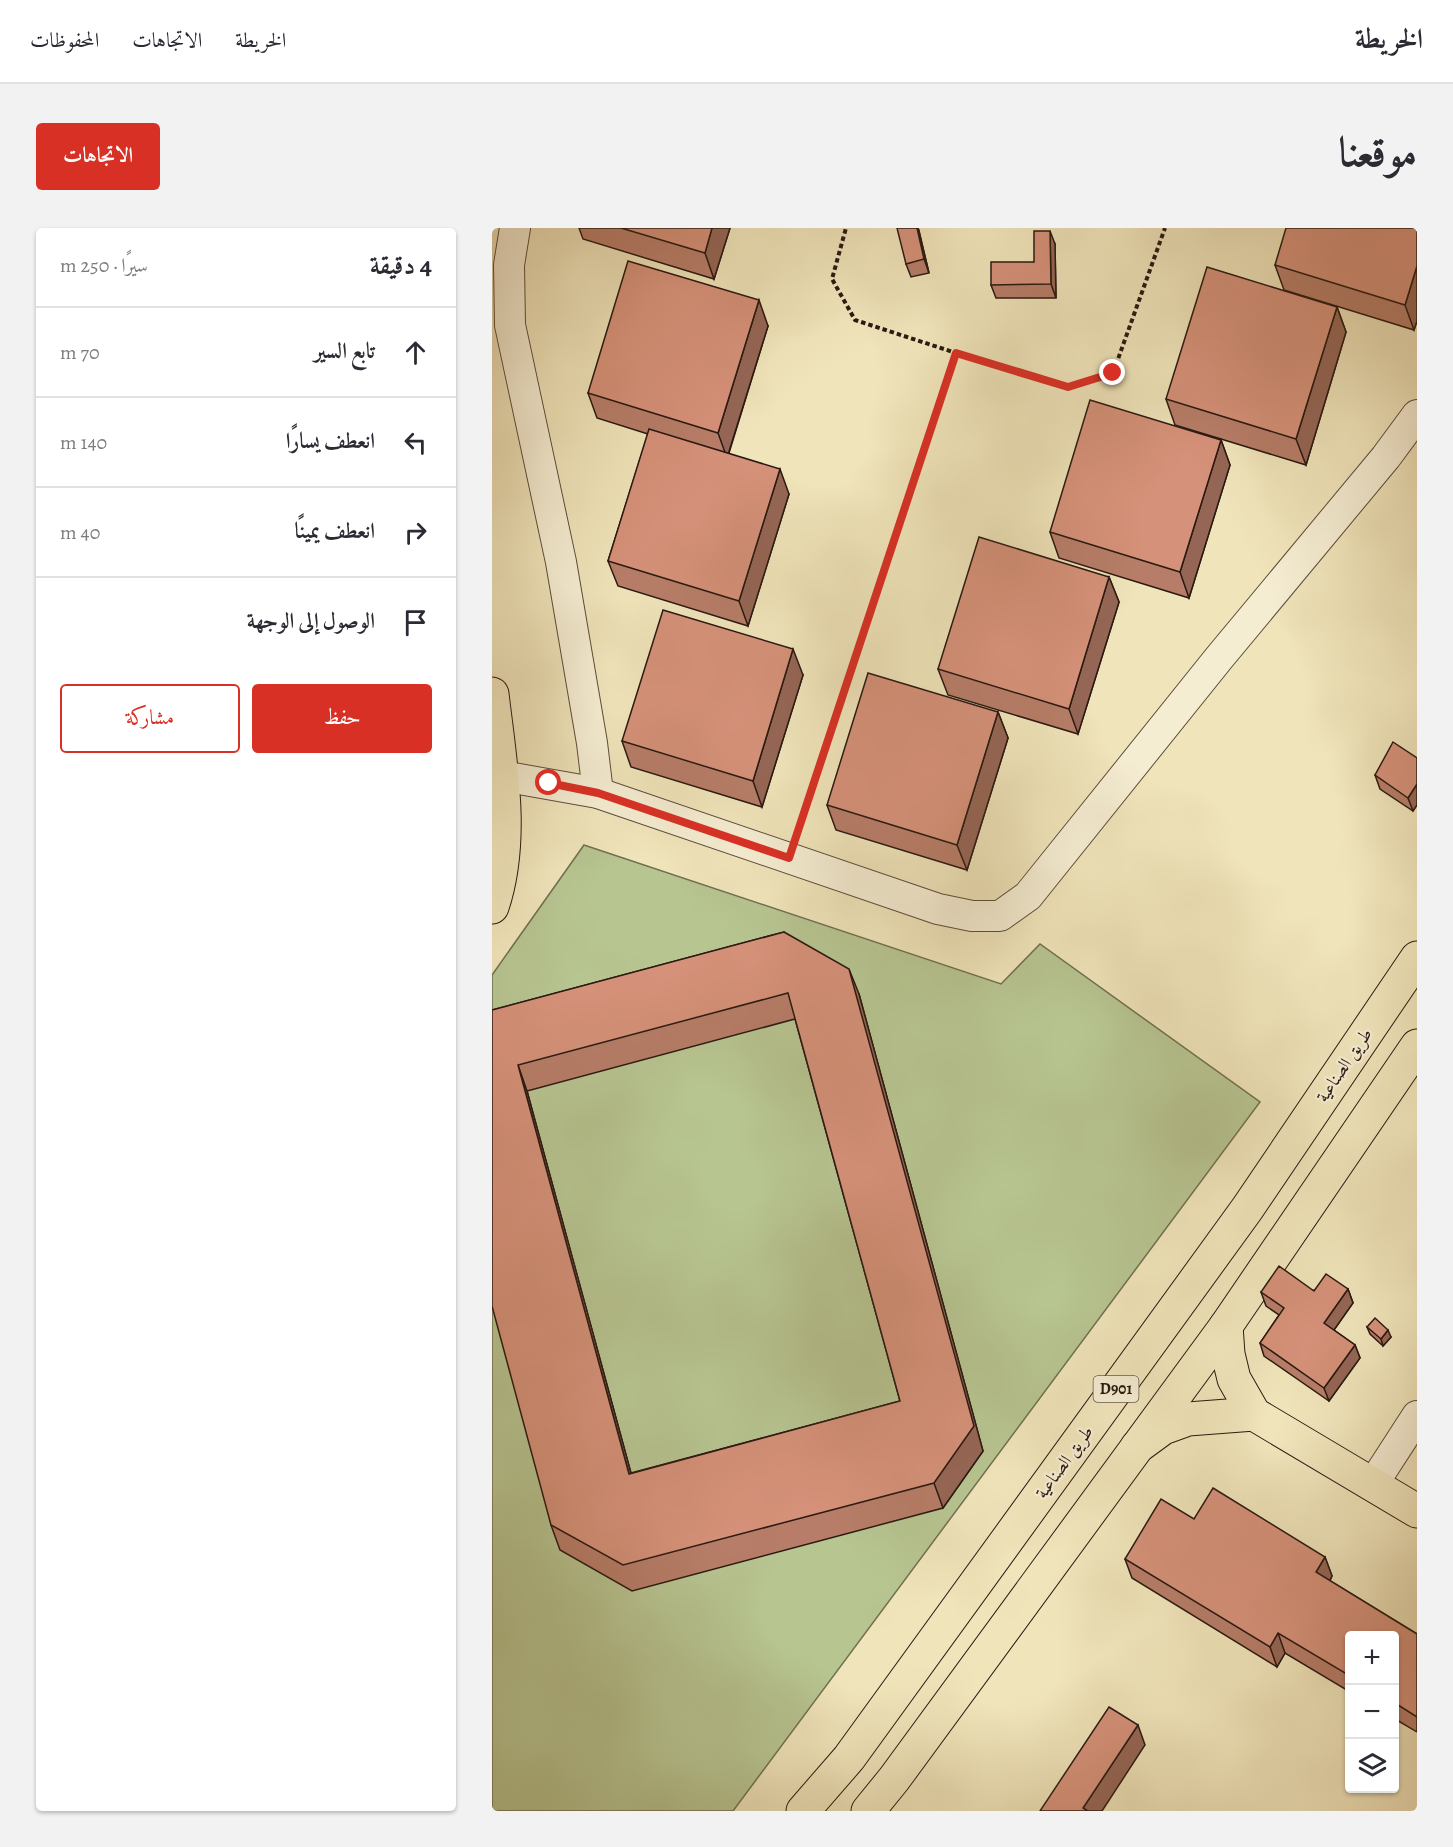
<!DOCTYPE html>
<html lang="ar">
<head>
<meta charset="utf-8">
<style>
	:root { --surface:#fff; --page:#f2f2f3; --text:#2b2b33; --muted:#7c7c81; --line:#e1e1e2; --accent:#d93025 }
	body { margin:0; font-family:Alegreya,Amiri,serif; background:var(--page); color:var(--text); direction:rtl }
	.controls { position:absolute; right:18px; bottom:18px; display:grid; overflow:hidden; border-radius:6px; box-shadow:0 2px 4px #0004 }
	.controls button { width:54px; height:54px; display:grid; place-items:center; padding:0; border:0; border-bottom:2px solid var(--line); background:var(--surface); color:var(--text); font:30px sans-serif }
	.stop { position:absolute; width:18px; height:18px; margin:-14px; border:4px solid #d93025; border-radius:50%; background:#fff }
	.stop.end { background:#d93025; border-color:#fff; box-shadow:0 2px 6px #0008 }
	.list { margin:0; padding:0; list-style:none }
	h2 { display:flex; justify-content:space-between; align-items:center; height:78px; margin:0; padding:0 24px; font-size:26px }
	h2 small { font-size:20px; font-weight:400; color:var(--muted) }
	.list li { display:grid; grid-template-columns:39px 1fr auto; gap:18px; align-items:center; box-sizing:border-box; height:90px; padding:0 24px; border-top:2px solid var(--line) }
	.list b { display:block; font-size:22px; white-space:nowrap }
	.list em { font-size:20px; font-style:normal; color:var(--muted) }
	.actions { display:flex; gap:12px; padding:18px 24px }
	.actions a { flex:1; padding:14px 0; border:2px solid var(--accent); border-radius:6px; text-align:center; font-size:21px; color:var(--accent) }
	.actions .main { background:var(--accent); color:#fff }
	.icon { flex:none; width:33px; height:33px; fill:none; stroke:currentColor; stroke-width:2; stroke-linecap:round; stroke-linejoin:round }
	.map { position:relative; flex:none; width:925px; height:1583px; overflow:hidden; direction:ltr; border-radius:6px }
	header { display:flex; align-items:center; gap:36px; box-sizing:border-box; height:84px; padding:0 30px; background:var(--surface); border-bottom:2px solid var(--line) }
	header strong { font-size:28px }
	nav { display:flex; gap:33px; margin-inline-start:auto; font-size:21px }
	.intro { display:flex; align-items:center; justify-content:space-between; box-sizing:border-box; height:144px; padding:0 36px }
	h1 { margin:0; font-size:42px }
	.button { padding:15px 27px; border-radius:6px; background:var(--accent); color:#fff; font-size:21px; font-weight:700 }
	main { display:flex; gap:36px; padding:0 36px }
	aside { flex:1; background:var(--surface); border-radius:6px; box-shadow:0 2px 4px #0004 }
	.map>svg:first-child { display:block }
	.green { fill:#b7c591; stroke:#706f51; stroke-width:1.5 }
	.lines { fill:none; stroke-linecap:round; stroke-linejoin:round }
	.minor-casing { stroke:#5c4c3b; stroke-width:32 }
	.major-casing { stroke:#2a1911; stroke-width:35 }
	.highway-casing { stroke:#2a1911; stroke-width:35 }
	.path { stroke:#2a1911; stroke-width:4; stroke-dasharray:4.5 3; stroke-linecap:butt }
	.minor { stroke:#f5edd2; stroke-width:30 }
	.major { stroke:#f0e4ba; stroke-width:33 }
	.highway { stroke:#f0e4ba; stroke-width:33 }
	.wall { fill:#b77d68; stroke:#2a1911; stroke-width:1.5; fill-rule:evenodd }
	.shaded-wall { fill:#956655; stroke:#2a1911; stroke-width:1.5 }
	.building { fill:#d59179; stroke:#2a1911; stroke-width:1.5; fill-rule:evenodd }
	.route { stroke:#d93025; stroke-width:8 }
	.labels { text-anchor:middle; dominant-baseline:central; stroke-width:4.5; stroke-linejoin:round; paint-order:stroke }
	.shield { fill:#f5edd2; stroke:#67594b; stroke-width:1.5 }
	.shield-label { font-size:16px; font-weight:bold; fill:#2a1911 }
	.street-label { font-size:18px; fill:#2a1911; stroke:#f5edd2 }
</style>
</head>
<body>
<header>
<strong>الخريطة</strong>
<nav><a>الخريطة</a><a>الاتجاهات</a><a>المحفوظات</a></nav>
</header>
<div class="intro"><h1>موقعنا</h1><a class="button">الاتجاهات</a></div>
<main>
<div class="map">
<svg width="925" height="1583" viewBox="0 0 925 1583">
	<rect width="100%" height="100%" fill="#f0e4ba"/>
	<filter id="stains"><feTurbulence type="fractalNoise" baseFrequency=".00333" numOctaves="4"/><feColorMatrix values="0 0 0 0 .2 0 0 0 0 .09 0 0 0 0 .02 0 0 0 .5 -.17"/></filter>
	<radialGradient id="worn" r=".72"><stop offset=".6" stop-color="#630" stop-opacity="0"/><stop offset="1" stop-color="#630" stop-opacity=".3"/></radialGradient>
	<path class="green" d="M92 617 509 756 548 716 768 874 241 1583H0V747Z"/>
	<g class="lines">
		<g class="minor-casing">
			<g id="minor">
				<path d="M23 0 17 37 18 97 69 334 100 515 106 565"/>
				<path d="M10 548 106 565 446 681 480 688H508L536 668 727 430 894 229 925 187"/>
				<path d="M881 1256 925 1188"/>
			</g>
		</g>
		<g class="major-casing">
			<g id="major">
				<path d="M0 466C8 535 23 611 0 679"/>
				<path d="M734 1098 736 1126 742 1151 762 1186 925 1283"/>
				<path d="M645 1219 671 1200 696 1191 762 1186"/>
			</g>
		</g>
		<g class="highway-casing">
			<g id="highway">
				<path d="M311 1583 357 1530 755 981 925 730"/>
				<path d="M376 1583 402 1551 734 1098 925 818"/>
			</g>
		</g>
		<g class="path">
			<path d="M464 125 576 159 621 145 673 0"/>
			<path d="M305 604 464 125 363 92 340 51 354 0"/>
		</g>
		<use href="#minor" class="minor"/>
		<use href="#major" class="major"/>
		<use href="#highway" class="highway"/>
	</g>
	<g class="wall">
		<path d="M87 0H238L222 51 91 11Z"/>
		<path d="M925 0V93L922 102 792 62 783 37Z"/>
		<path d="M427 3 437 45 419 49 414 36Z"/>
		<path d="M563 16 564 70H504L499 57 542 34Z"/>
		<path d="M845 79 854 104 814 237 683 197 674 171Z"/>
		<path d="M276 98 237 225 297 266 256 398 126 358 116 333 156 206 105 190 96 165Z"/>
		<path d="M729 212 738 237 697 370 567 330 558 304Z"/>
		<path d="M617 349 627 374 586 506 456 467 446 441Z"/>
		<path d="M311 447 270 579 139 539 130 513Z"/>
		<path d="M506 484 516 510 475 642 344 602 335 577Z"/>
		<path d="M925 530V577L921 583 888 561 883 547Z"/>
		<path d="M292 704 367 766 491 1223 451 1280 140 1363 68 1322 59 1297 0 782ZM303 791 408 1173 139 1245 35 863Z"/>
		<path d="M856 1061 861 1075 842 1102 863 1117 868 1130 837 1173 772 1128 768 1115 787 1087 774 1078 769 1064Z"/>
		<path d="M875 1099 899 1109 891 1118 878 1106Z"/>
		<path d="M702 1291 833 1329 840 1348 838 1353 925 1406V1504L903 1491V1407H858V1464L793 1425 785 1439 640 1350 633 1331Z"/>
	</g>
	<g class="shaded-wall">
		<path d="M220 0H238L222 51 213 25Z"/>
		<path d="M425 0H426L427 3 437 45 432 31Z"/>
		<path d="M558 3 563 16 564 70 559 56Z"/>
		<path d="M925 38V93L922 102 913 77Z"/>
		<path d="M267 72 276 98 235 230 226 205Z"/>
		<path d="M845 79 854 104 814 237 804 211Z"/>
		<path d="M729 212 738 237 697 370 688 344Z"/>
		<path d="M288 241 297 266 256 398 247 373Z"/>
		<path d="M617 349 627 374 586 506 577 481Z"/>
		<path d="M301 421 311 447 270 579 261 553Z"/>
		<path d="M506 484 516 510 475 642 465 617Z"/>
		<path d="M925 556V577L921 583 916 570Z"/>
		<path d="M357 741 367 766 491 1223 451 1280 442 1255Z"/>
		<path d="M26 837 35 863 146 1271 137 1246Z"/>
		<path d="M856 1061 861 1075 837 1109 832 1095Z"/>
		<path d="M896 1102 899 1109 891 1118 889 1111Z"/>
		<path d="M863 1117 868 1130 837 1173 832 1160Z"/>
		<path d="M833 1329 840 1348 831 1364 824 1344Z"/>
		<path d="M786 1405 793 1425 785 1439 778 1419Z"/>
		<path d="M646 1497 653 1517 610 1583H593L591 1580Z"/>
	</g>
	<g class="building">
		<path d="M129 0H220L213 25Z"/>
		<path d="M405 0H425L432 31 414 36Z"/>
		<path d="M794 0H925V38L913 77 783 37Z"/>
		<path d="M542 3H558L559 56 499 57V34H542Z"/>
		<path d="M136 33 267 72 226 205 96 165Z"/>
		<path d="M715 39 845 79 804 211 674 171Z"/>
		<path d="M598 172 729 212 688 344 558 304Z"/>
		<path d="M157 201 288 241 247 373 116 333Z"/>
		<path d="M487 309 617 349 577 481 446 441Z"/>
		<path d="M171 382 301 421 261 553 130 513Z"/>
		<path d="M376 445 506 484 465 617 335 577Z"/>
		<path d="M901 514 925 530V556L916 570 883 547Z"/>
		<path d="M292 704 357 741 482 1198 442 1255 131 1337 59 1297 0 1078V782ZM296 765 408 1173 137 1246 26 837Z"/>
		<path d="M787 1038 822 1063 834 1046 856 1061 832 1095 863 1117 832 1160 768 1115 792 1080 769 1064Z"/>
		<path d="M883 1090 896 1102 889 1111 875 1099Z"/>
		<path d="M721 1260 833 1329 824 1344 925 1406V1489L903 1475V1407H858V1448L786 1405 778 1419 633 1331 669 1271 702 1291Z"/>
		<path d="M617 1479 646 1497 591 1580 596 1583H548Z"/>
	</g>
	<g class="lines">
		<path class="route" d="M57 555 106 565 297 630 464 125 576 159 621 145"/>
	</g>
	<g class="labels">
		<rect class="shield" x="601.5" y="1148" width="45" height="26" rx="4.5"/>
		<g class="shield-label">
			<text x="624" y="1161">D901</text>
		</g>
		<g class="street-label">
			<text transform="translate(852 837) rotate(-56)">طريق الصناعية</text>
			<text transform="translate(572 1234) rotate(-54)">طريق الصناعية</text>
		</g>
	</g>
	<rect width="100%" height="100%" filter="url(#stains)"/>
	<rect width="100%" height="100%" fill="url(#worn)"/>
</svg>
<div class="controls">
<button>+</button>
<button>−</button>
<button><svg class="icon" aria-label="layers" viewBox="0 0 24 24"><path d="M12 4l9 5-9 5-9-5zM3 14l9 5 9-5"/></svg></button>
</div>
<div class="stop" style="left:57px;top:555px"></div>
<div class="stop end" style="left:621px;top:145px"></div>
</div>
<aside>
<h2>4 دقيقة<small>سيرًا · 250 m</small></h2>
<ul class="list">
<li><svg class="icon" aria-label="ahead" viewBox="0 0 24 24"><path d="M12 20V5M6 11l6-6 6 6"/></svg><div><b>تابع السير</b></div><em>70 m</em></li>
<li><svg class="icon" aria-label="left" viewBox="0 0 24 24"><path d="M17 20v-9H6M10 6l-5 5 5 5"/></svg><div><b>انعطف يسارًا</b></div><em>140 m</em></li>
<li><svg class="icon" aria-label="right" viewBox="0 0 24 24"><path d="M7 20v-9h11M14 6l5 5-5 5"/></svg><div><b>انعطف يمينًا</b></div><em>40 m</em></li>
<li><svg class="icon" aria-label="arrive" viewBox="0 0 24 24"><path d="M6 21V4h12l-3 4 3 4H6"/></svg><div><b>الوصول إلى الوجهة</b></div></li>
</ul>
<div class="actions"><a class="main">حفظ</a><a>مشاركة</a></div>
</aside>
</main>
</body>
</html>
